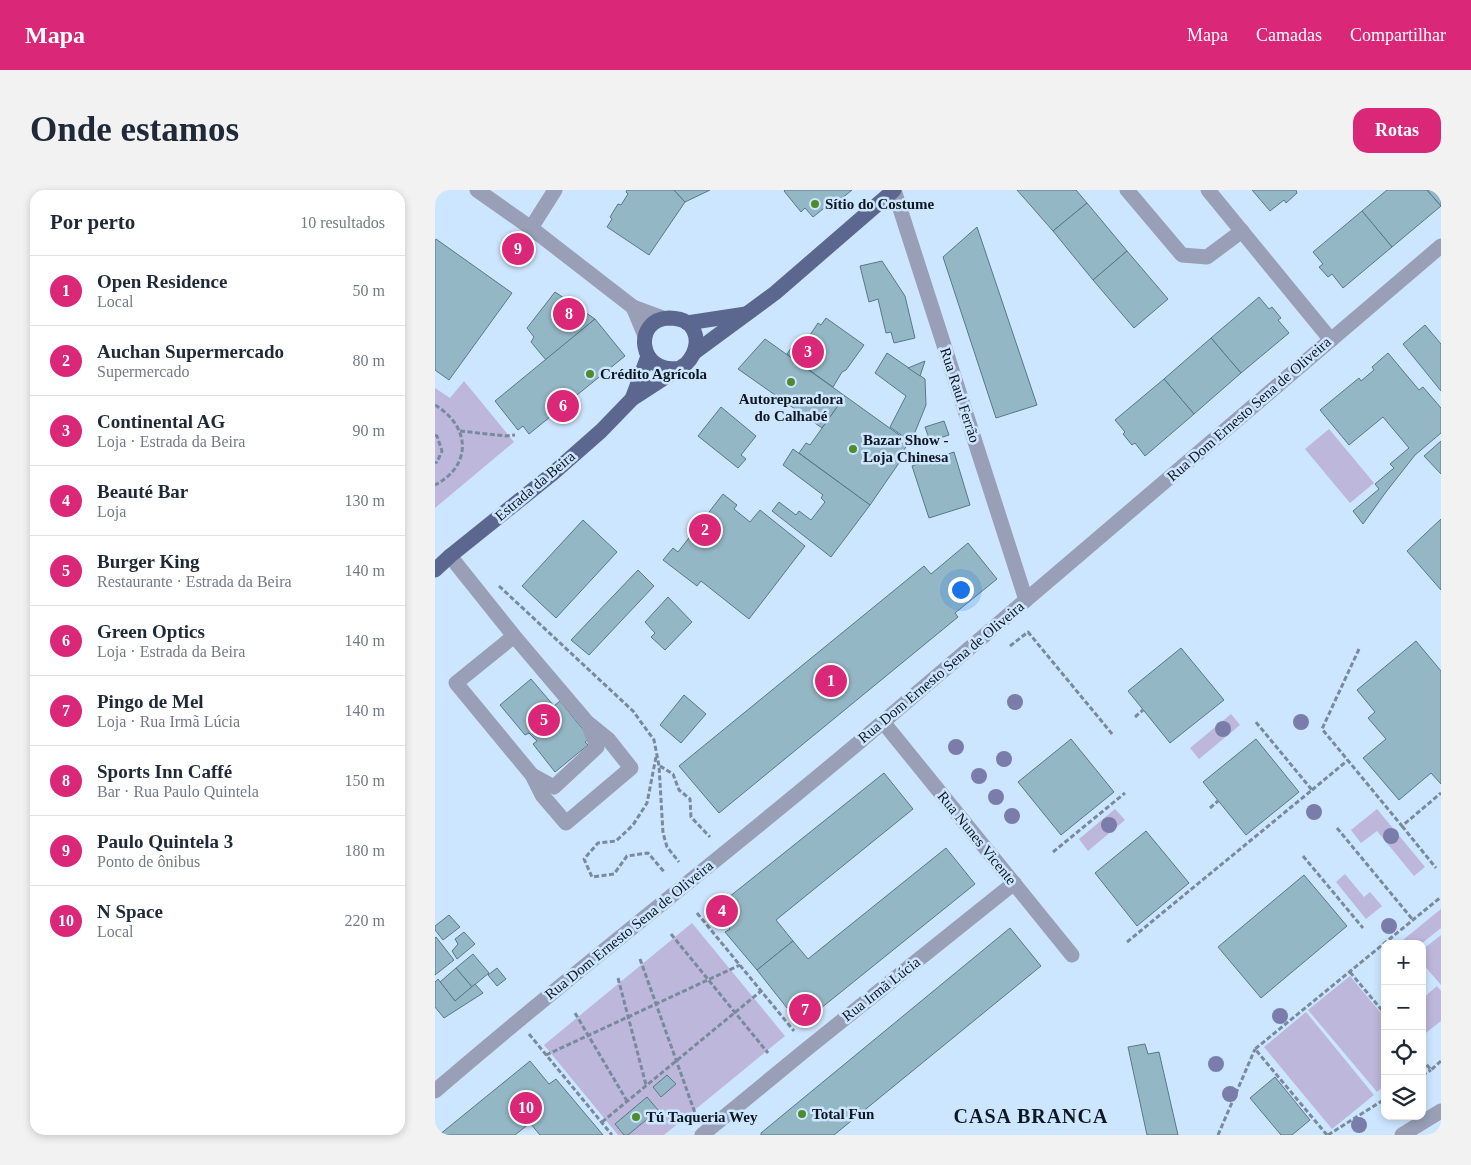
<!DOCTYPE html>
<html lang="pt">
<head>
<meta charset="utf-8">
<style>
	:root { --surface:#fff; --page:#f2f2f3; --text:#1f2937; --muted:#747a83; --line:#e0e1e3; --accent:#db2777 }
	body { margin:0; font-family:Georgia,serif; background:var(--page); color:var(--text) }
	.controls { position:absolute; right:15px; bottom:15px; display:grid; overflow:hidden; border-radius:10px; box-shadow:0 2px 8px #0003 }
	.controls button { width:45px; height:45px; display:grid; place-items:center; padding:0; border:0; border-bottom:1px solid var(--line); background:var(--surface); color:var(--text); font:25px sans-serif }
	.you { position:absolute; left:525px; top:399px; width:18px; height:18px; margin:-12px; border:4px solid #fff; border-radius:50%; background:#1a73e8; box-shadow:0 0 0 8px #1a73e833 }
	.badge { display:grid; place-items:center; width:32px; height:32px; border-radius:50%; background:var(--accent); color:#fff; font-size:16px; font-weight:700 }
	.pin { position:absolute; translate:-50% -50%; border:2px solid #fff; box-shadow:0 1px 5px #0006 }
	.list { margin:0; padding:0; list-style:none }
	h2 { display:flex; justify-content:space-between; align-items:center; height:65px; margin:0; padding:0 20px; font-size:21px }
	h2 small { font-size:16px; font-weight:400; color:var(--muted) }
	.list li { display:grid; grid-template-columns:32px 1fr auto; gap:15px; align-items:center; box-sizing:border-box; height:70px; padding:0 20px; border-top:1px solid var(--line) }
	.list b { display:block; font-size:19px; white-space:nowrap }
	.list p { margin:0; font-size:16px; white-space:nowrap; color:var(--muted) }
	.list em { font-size:16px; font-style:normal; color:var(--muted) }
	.icon { flex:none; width:28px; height:28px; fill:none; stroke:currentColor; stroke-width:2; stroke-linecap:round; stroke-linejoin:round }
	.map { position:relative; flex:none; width:1006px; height:945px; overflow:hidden; border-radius:15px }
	header { display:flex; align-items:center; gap:30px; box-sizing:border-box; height:70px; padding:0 25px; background:var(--accent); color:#fff }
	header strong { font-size:24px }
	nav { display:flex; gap:28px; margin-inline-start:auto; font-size:18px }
	.intro { display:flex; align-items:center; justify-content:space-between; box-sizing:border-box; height:120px; padding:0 30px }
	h1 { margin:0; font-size:35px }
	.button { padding:12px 22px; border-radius:15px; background:var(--accent); color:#fff; font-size:18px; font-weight:700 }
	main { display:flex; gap:30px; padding:0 30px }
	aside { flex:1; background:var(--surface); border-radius:15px; box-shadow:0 2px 8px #0003 }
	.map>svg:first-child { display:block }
	.green { fill:#bdb7db }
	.building { fill:#94b7c6; stroke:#577886 }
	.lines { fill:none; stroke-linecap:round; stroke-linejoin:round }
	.path { stroke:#788a9c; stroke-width:3; stroke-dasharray:5 2.5; stroke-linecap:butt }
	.minor { stroke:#989fb6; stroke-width:15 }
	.major { stroke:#5b678e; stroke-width:15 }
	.tree { fill:#7a7ca9 }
	.poi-dot { fill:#4d8b2b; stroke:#cde6ff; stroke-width:2 }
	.labels { text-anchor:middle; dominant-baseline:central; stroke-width:5; stroke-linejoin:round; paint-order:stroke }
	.poi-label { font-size:15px; font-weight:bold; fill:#0f1821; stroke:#cde6ff; text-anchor:start }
	.street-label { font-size:15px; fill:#0f1821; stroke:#cde6ff }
	.district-label { font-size:20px; font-weight:bold; letter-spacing:1px; fill:#0f1821; stroke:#cde6ff }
</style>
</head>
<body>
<header>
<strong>Mapa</strong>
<nav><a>Mapa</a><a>Camadas</a><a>Compartilhar</a></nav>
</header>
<div class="intro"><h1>Onde estamos</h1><a class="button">Rotas</a></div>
<main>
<aside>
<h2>Por perto<small>10 resultados</small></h2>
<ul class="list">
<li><span class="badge">1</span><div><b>Open Residence</b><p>Local</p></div><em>50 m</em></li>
<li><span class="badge">2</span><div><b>Auchan Supermercado</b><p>Supermercado</p></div><em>80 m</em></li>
<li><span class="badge">3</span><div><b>Continental AG</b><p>Loja · Estrada da Beira</p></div><em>90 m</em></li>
<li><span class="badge">4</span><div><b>Beauté Bar</b><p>Loja</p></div><em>130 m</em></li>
<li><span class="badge">5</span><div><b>Burger King</b><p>Restaurante · Estrada da Beira</p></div><em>140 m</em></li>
<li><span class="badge">6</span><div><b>Green Optics</b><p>Loja · Estrada da Beira</p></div><em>140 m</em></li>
<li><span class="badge">7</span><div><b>Pingo de Mel</b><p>Loja · Rua Irmã Lúcia</p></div><em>140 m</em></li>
<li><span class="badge">8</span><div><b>Sports Inn Caffé</b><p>Bar · Rua Paulo Quintela</p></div><em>150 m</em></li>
<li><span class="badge">9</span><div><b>Paulo Quintela 3</b><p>Ponto de ônibus</p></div><em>180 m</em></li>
<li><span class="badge">10</span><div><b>N Space</b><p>Local</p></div><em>220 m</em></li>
</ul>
</aside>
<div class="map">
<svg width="1006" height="945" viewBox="0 0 1006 945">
	<rect width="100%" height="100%" fill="#cde6ff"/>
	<g class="green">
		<path d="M29 191 79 252 0 318V198L15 208Z"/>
		<path d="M894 239 939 293 915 313 870 259Z"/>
		<path d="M796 524 805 535 764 569 755 558Z"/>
		<path d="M680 619 690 630 653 661 644 649Z"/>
		<path d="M942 619 990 677 979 686 942 641 926 653 916 640Z"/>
		<path d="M910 684 929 707 935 702 947 716 931 729 901 692Z"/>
		<path d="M1006 719V738L986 754H963Z"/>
		<path d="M257 733 350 846 229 945H183L109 855Z"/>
		<path d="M1006 745V795L987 773V760Z"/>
		<path d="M915 786 950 828V895L942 902 873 820Z"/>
		<path d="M1002 796 1006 801V831L987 846V809Z"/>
		<path d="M871 822 939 905 897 939 829 857Z"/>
	</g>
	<g class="building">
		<path d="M192 0H239L250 12 214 65 172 37 177 29 175 27 183 14 186 15 193 4 191 2Z"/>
		<path d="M239 0H275L250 12Z"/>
		<path d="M350 0H417L395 18 393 15 378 27 370 18 366 22 349 1Z"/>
		<path d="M582 0H641L652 13 618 41Z"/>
		<path d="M817 0H861L862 3 851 13 849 10 835 21Z"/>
		<path d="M952 0H992L1006 16 957 57 927 21Z"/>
		<path d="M992 0H1006V16Z"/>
		<path d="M652 13 692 61 658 90 618 41Z"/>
		<path d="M927 21 957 57 908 98 897 84 893 87 884 77 888 74 878 62Z"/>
		<path d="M542 37 602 215 561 228 508 67Z"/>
		<path d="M1 49 77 103 14 190 0 180V51Z"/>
		<path d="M692 61 733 109 699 138 658 90Z"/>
		<path d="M447 71 470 106 480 148 459 153 456 142 451 143 443 109 434 112 425 76Z"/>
		<path d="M120 102 160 129 111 170 96 152 99 147 92 138Z"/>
		<path d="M824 107 834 119 837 117 846 128 843 130 854 143 806 183 776 148Z"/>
		<path d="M391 128 429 155 411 180 407 182 398 197 352 164 359 154 363 156 369 146 373 148 383 133 386 135Z"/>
		<path d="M160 129 190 166 94 244 88 236 83 240 60 211Z"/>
		<path d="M990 135 1006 154V201L968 154Z"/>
		<path d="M776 148 806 183 759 224 729 189Z"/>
		<path d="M330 149 410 206 387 238 303 179Z"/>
		<path d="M452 163 490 189 491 215 476 252 455 237 471 206 440 183Z"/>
		<path d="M953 163 984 200 988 197 1006 218V243L980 265 951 302 928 334 918 321 944 299 940 294 959 278 955 274 974 258 948 227 914 255 885 220 924 188 926 191 939 180 937 177Z"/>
		<path d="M490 171 485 186 473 178Z"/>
		<path d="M729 189 759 224 710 266 700 253 697 255 688 244 690 242 680 230Z"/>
		<path d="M410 206 474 252 464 268 466 270 435 315 364 263 371 253 375 255Z"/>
		<path d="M286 217 321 246 306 265 311 269 303 278 263 246Z"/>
		<path d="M509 231 514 245 495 251 490 237Z"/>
		<path d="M1006 251V284L989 266Z"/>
		<path d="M358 259 435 315 396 367 337 321 344 312 361 325 364 321 376 330 390 312 386 308 388 305 348 275Z"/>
		<path d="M519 262 535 315 494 328 477 276Z"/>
		<path d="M288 304 302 315 299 319 315 332 325 320 370 356 314 429 266 391 262 396 228 370 238 358 243 362Z"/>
		<path d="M1006 329V400L972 361Z"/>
		<path d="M148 330 182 362 121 428 87 396Z"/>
		<path d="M533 353 562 389 520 423 523 427 284 623 244 576 489 376 496 384Z"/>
		<path d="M203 380 219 396 154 465 136 450Z"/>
		<path d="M233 407 257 432 230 460 216 447 220 443 210 432Z"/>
		<path d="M981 451 1006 481V594L996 583 964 610 928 568 951 549 933 528 940 522 922 500Z"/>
		<path d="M746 458 789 510 735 553 693 501Z"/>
		<path d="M96 489 119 516 125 511 155 548 150 552 153 555 120 582 98 554 102 551 94 543 90 545 65 515Z"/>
		<path d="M249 505 271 524 246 553 225 535Z"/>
		<path d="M636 549 679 602 626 645 583 592Z"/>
		<path d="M821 549 864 602 811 645 768 592Z"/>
		<path d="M449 583 478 619 341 730 358 751 322 780 290 742 295 739 279 719Z"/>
		<path d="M711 641 754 693 702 736 660 683Z"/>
		<path d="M511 658 540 694 370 831 357 814 352 818 322 780 358 751 373 769Z"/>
		<path d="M869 685 912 736 826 808 783 757Z"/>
		<path d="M14 725 25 737 8 750 0 740V736Z"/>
		<path d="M575 738 606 776 399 945H326V943L349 924Z"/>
		<path d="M29 742 40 754 22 769 17 761 23 754 20 749Z"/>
		<path d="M1 747 19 770 0 785V748Z"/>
		<path d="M38 764 54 783 37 797 21 778Z"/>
		<path d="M21 778 37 797 20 811 5 792Z"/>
		<path d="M62 778 71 789 62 796 53 785Z"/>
		<path d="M3 789 20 811 40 794 48 803 9 828 0 817V792Z"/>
		<path d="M710 854 713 864 724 862 743 945H712L693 857Z"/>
		<path d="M95 871 114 894 121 889 168 945H105L95 933 80 945H4Z"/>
		<path d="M232 885 241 894 226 907 218 897Z"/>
		<path d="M840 887 875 930 857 945H846L815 908Z"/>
		<path d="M212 907 223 920 193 945H189L180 934Z"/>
	</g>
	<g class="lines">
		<g class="path">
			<path d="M0 215C35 236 38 275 0 295"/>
			<path d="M25 241 71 246 80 245"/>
			<path d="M0 245 2 246 7 261 2 272 0 273"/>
			<path d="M64 396 198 521 219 550 224 576 228 643 232 657 244 672"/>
			<path d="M575 456 593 442 678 545"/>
			<path d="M924 459 887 539 967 636 1006 603"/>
			<path d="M700 527 708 520"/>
			<path d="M221 567 212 613 198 635 181 651 163 653 149 669 157 687 179 684 192 666 213 663 230 683"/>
			<path d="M225 576 238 584 244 600 255 609 256 627 275 647"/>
			<path d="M877 600 913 570"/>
			<path d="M775 618 783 611"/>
			<path d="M967 636 1001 678"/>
			<path d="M902 638 978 730"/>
			<path d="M618 662 690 603"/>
			<path d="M868 666 928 738"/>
			<path d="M262 723 359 841"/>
			<path d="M236 744 333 863"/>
			<path d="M692 752 877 600 820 531"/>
			<path d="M205 769 260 923"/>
			<path d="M915 782 950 824"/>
			<path d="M183 788 211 895"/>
			<path d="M140 823 192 911"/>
			<path d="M94 844 177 945"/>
			<path d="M111 865 305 775"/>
			<path d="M987 869 996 880 1006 871"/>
			<path d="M987 885 996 880"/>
			<path d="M167 932 326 801"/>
			<path d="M783 945 820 859"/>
			<path d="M892 945 820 859 1006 707"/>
			<path d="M893 945 950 909"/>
		</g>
		<g class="minor">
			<path d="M42 0 96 38 198 117 228 128"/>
			<path d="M459 0 591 410"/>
			<path d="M692 0 747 65 772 67 807 41"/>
			<path d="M773 0 896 150"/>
			<path d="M96 38 120 0"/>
			<path d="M198 117 210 146"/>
			<path d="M15 366 79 446 152 532 173 549 196 578 131 633 107 605 97 585 21 493 79 446"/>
			<path d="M448 532 637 765"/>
			<path d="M97 585 119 597 162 557 153 533"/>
			<path d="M0 901C140 780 287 668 428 549 621 385 813 219 1006 56"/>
			<path d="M267 945 373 858 579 693"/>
			<path d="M967 945 1006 921"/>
		</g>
		<g class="major">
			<path d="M252 133 311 124"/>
			<path d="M260 162 340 103 459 0"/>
			<path d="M197 209 213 166"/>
			<path d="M0 380 15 366 116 285 166 241 197 209 251 174C262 163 266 145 253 133 247 129 241 128 234 128 197 129 203 186 245 178"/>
		</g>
	</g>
	<g class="tree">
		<circle cx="580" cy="512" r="8"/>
		<circle cx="866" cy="532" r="8"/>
		<circle cx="788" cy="539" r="8"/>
		<circle cx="521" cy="557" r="8"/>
		<circle cx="569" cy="569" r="8"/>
		<circle cx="544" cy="586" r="8"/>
		<circle cx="561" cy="607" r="8"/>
		<circle cx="879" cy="622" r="8"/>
		<circle cx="577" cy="626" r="8"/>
		<circle cx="674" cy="635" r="8"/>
		<circle cx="956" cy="646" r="8"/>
		<circle cx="954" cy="736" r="8"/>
		<circle cx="845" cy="826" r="8"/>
		<circle cx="781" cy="874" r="8"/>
		<circle cx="795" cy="904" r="8"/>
		<circle cx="924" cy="935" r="8"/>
	</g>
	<g class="poi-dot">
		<circle cx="380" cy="14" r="5"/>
		<circle cx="155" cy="184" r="5"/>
		<circle cx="356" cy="192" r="5"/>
		<circle cx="418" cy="259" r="5"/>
		<circle cx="367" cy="924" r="5"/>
		<circle cx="201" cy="927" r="5"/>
	</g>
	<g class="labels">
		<g class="poi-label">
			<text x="390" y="14">Sítio do Costume</text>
			<text x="165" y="184">Crédito Agrícola</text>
			<text x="356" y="209" text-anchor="middle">Autoreparadora<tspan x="356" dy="17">do Calhabé</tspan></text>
			<text x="428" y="250">Bazar Show -<tspan x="428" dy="17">Loja Chinesa</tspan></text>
			<text x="377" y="924">Total Fun</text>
			<text x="211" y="927">Tú Taqueria Wey</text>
		</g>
		<g class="street-label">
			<text transform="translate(525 205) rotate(72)">Rua Raul Ferrão</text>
			<text transform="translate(814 219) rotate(-41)">Rua Dom Ernesto Sena de Oliveira</text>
			<text transform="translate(100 296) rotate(-40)">Estrada da Beira</text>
			<text transform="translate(506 482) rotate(-40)">Rua Dom Ernesto Sena de Oliveira</text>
			<text transform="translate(542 648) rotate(51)">Rua Nunes Vicente</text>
			<text transform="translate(194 740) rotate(-39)">Rua Dom Ernesto Sena de Oliveira</text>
			<text transform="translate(446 799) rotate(-38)">Rua Irmã Lúcia</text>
		</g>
		<g class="district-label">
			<text x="596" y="926">CASA BRANCA</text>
		</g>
	</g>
</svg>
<div class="controls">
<button>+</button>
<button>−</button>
<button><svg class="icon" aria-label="locate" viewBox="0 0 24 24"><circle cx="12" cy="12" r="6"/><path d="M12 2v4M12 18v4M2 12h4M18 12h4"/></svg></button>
<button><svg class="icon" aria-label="layers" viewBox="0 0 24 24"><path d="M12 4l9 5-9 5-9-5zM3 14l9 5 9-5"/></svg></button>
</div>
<div class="you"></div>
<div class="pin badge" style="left:396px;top:491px">1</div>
<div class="pin badge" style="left:270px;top:340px">2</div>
<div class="pin badge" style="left:373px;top:162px">3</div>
<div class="pin badge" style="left:287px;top:721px">4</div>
<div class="pin badge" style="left:109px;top:530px">5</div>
<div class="pin badge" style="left:128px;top:216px">6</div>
<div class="pin badge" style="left:370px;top:820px">7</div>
<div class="pin badge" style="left:134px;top:124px">8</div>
<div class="pin badge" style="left:83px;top:59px">9</div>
<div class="pin badge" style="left:91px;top:918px">10</div>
</div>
</main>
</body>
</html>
